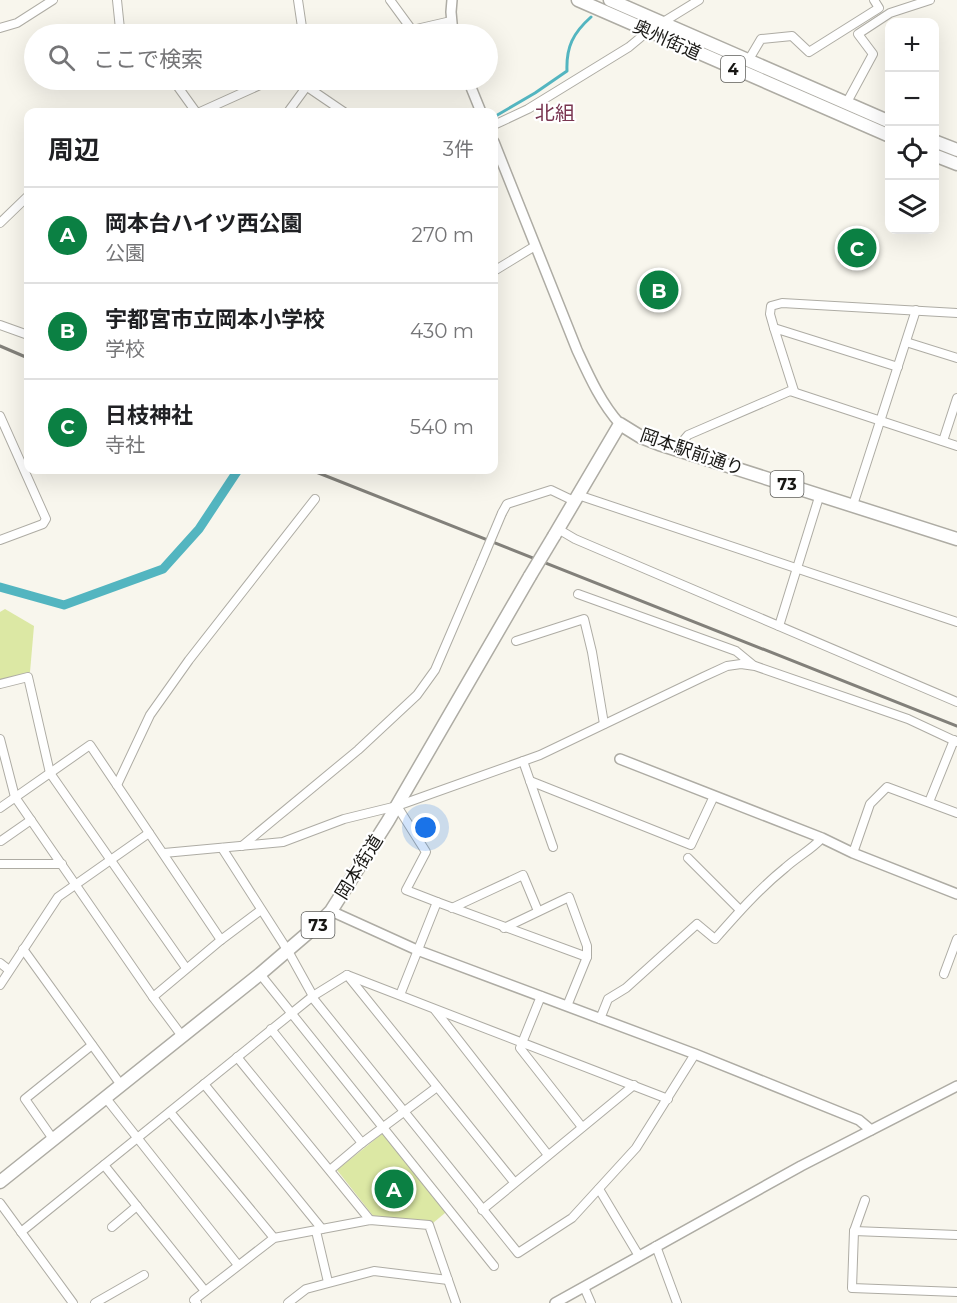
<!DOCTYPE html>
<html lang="ja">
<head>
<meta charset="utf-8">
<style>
	:root { --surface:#fff; --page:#f2f2f2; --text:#202124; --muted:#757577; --line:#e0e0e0; --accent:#0b8043 }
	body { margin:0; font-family:Montserrat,"Noto Sans JP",sans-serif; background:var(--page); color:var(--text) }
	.controls { position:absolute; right:18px; top:18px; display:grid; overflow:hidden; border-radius:12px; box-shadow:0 6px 24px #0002 }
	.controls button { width:54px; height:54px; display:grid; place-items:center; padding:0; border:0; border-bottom:2px solid var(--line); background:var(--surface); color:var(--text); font:30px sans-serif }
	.you { position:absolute; left:426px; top:828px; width:21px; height:21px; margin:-15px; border:4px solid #fff; border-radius:50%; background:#1a73e8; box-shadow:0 0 0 9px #1a73e833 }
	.badge { display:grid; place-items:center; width:39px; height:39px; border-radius:50%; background:var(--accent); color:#fff; font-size:20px; font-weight:700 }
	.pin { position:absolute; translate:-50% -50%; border:3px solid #fff; box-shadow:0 2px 6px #0006 }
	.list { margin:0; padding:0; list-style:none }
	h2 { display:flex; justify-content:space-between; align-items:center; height:78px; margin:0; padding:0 24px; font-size:26px }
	h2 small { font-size:20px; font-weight:400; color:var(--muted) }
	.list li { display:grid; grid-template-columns:39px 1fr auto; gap:18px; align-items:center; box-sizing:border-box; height:96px; padding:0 24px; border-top:2px solid var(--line) }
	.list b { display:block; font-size:22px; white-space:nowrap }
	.list p { margin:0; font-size:20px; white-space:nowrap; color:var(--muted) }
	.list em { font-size:20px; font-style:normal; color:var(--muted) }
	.icon { flex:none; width:33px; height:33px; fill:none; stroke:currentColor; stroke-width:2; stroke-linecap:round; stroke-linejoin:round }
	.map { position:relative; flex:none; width:957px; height:1303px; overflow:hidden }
	.search { position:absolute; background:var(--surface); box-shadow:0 6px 24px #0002; left:24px; top:24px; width:474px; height:66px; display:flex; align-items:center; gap:15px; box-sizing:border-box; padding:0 21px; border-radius:33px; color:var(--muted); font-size:22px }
	.panel { position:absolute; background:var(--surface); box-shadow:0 6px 24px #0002; left:24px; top:108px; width:474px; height:366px; border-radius:12px }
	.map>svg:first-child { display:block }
	.green { fill:#dce8a4 }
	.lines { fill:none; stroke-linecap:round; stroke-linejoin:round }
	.stream { stroke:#53b5c0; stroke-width:3 }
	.canal { stroke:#53b5c0; stroke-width:9 }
	.minor-casing { stroke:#aeaca4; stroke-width:10 }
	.tertiary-casing { stroke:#aeaca4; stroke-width:12 }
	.primary-casing { stroke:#aeaca4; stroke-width:15 }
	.trunk-casing { stroke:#aeaca4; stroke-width:15 }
	.minor { stroke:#fff; stroke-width:8 }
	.tertiary { stroke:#fff; stroke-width:9 }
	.primary { stroke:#fff; stroke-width:12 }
	.trunk { stroke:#fff; stroke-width:12 }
	.rail { stroke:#82807a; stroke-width:3 }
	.minor-bridge-casing { stroke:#aeaca4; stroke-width:10; stroke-linecap:butt }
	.primary-bridge-casing { stroke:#aeaca4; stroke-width:15; stroke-linecap:butt }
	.minor-bridge { stroke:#fff; stroke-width:8 }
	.primary-bridge { stroke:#fff; stroke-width:12 }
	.labels { text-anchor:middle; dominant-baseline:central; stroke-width:4.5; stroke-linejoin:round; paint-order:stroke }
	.shield { fill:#fff; stroke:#5d5d5a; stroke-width:1.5 }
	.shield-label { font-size:16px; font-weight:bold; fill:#181714 }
	.street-label { font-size:18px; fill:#181714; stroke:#fff }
	.neighbourhood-label { font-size:20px; fill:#793550; stroke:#fff }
</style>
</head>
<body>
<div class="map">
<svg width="957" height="1303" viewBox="0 0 957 1303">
	<rect width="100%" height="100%" fill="#f8f6ed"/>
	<g class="green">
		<path d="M5 609 34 626 30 672 0 680V612Z"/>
		<path d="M388 1129 451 1208 433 1223 374 1217 337 1170Z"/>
	</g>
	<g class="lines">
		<path class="stream" d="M494 117 535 93 567 71C566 47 573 33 591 17"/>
		<path class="canal" d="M0 587 64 605 163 569 199 529 238 470"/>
		<g class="minor-casing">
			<g id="minor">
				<path d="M117 0 120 29 128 34"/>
				<path d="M298 0 303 34"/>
				<path d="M390 0 412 30 451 21"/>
				<path d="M0 28 17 23 53 0"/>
				<path d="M748 61 761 39 792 36 809 52 879 8 874 0"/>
				<path d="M173 80 196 112"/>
				<path d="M297 80 344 112"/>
				<path d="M846 104 873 54 858 34 890 13 930 0"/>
				<path d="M200 112 271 80"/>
				<path d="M288 112 307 86"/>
				<path d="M494 125 528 109 629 47 647 32 699 0"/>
				<path d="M0 223 28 196"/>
				<path d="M494 271 535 246"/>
				<path d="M0 325 28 335"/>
				<path d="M774 328 770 314 771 306 782 303 957 313"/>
				<path d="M906 342 957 358"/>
				<path d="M794 391 774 328 898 367"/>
				<path d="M0 416 46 519 43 524 0 540"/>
				<path d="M943 441 957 398"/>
				<path d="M676 449 688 435 790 391 957 446"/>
				<path d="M578 495 957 622"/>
				<path d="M853 505 916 310"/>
				<path d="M502 513 507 504 551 490 574 501"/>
				<path d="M558 529 575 539 957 702"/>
				<path d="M578 594 736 651 753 665"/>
				<path d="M779 626 820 494"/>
				<path d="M516 641 584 619 592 652 604 724"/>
				<path d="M0 684 28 677 50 773 186 968"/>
				<path d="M0 739 15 797 153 997 182 1036"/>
				<path d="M523 761 553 847"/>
				<path d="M530 781 691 845 714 796"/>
				<path d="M117 785 150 715 189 660 315 499"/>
				<path d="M929 802 954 740"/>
				<path d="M397 806 426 852 406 890 437 902"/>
				<path d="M0 808 90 745 221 940"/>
				<path d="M1 841 31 820"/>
				<path d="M242 846 358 750 417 695 435 670 481 563"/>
				<path d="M222 848 288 951 313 996"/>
				<path d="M164 853 283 842 344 819 397 806 540 755 703 677 727 666 741 664 755 666 908 719 957 742"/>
				<path d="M853 853 870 804 887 787 957 813"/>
				<path d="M688 858 740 910"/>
				<path d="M0 864H62"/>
				<path d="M452 908 523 875 538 911"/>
				<path d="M504 928 569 897 587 946V957L567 1006"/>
				<path d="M23 949 121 1085"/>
				<path d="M0 963 9 970"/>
				<path d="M260 974 494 1266"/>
				<path d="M944 974 957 939"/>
				<path d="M347 975 668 1099"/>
				<path d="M348 976 514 1182"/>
				<path d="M0 985 58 897 149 833"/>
				<path d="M400 995 437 902 587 957"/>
				<path d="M541 996 520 1048 582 1127"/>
				<path d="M153 997 221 940 261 910"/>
				<path d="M312 997 518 1253 572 1218 636 1148 695 1054"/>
				<path d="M435 1010 548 1155"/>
				<path d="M600 1019 608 999 626 988 697 924 715 939C737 914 759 889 785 868 797 857 811 850 822 838"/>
				<path d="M271 1029 362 1143"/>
				<path d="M237 1057 370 1220"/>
				<path d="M204 1084 322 1229"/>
				<path d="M105 1097 238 1265"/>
				<path d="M170 1112 274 1238"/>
				<path d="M53 1139 25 1099 92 1045"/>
				<path d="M104 1165 205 1291"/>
				<path d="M330 1170 362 1143 437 1087"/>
				<path d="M599 1189 639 1256"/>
				<path d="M865 1200 854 1231 852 1288 957 1292"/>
				<path d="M0 1203 73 1303"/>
				<path d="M482 1210 634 1085"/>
				<path d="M112 1227 137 1206"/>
				<path d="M316 1231 328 1282"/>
				<path d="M854 1231 957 1235"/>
				<path d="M21 1232 313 996 347 975"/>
				<path d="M656 1246 677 1303"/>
				<path d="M584 1287 591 1303"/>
				<path d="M95 1303 144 1275"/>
				<path d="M197 1303 194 1300 274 1238 370 1220 429 1225 456 1303"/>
				<path d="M288 1303 306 1289 374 1271 448 1280"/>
			</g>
		</g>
		<g class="tertiary-casing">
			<g id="tertiary">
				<path d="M452 0 451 12 453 34"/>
				<path d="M468 80 481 112"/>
				<path d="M494 142 577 350C589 376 601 403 620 424"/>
				<path d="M620 759 822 838 853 853 957 894"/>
				<path d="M331 911 417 950 695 1054 859 1120 871 1130"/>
				<path d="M555 1303 801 1166 957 1086"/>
			</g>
		</g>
		<g class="primary-casing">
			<g id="primary">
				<path d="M554 536 620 424 641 437 659 444 957 539"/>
				<path d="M0 1182 260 974 316 926 331 911 388 821 530 576"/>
			</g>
		</g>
		<g class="trunk-casing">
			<g id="trunk">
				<path d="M578 0 890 136"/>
				<path d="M610 0 890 122"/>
				<path d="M934 141 957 150"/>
				<path d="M934 155 957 164"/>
			</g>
		</g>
		<use href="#minor" class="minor"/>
		<use href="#tertiary" class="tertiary"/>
		<use href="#primary" class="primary"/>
		<use href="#trunk" class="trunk"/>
		<g class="rail">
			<path d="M0 346 28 358"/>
			<path d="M311 470 957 726"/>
		</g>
		<g class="minor-bridge-casing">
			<path id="minor-bridge" d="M481 563 502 513"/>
		</g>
		<g class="primary-bridge-casing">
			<path id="primary-bridge" d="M530 576 554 536"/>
		</g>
		<use href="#minor-bridge" class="minor-bridge"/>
		<use href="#primary-bridge" class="primary-bridge"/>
	</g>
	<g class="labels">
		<g class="shield">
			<rect x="721" y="56" width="24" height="26" rx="4.5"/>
			<rect x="770.5" y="471" width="33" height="26" rx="4.5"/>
			<rect x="301.5" y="912" width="33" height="26" rx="4.5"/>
		</g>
		<g class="shield-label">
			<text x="733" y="69">4</text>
			<text x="787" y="484">73</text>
			<text x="318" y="925">73</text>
		</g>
		<g class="street-label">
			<text transform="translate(667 40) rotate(24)">奥州街道</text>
			<text transform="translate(692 452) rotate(19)">岡本駅前通り</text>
			<text transform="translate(359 867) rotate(-58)">岡本街道</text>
		</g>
		<g class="neighbourhood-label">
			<text x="555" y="113">北組</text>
		</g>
	</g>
</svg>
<div class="controls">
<button>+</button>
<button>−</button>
<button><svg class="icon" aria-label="locate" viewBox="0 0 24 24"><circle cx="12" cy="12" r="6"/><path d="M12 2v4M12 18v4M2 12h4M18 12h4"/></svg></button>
<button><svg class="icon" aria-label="layers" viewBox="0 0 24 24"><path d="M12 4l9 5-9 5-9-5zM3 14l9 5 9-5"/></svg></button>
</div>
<div class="you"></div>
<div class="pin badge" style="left:394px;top:1189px">A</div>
<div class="pin badge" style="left:659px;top:290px">B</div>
<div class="pin badge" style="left:857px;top:248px">C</div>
<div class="search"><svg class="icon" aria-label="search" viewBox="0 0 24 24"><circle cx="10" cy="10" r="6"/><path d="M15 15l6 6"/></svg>ここで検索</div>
<section class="panel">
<h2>周辺<small>3件</small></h2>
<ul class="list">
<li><span class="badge">A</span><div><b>岡本台ハイツ西公園</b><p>公園</p></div><em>270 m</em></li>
<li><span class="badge">B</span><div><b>宇都宮市立岡本小学校</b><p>学校</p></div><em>430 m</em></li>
<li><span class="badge">C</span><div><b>日枝神社</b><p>寺社</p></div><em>540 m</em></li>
</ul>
</section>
</div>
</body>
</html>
